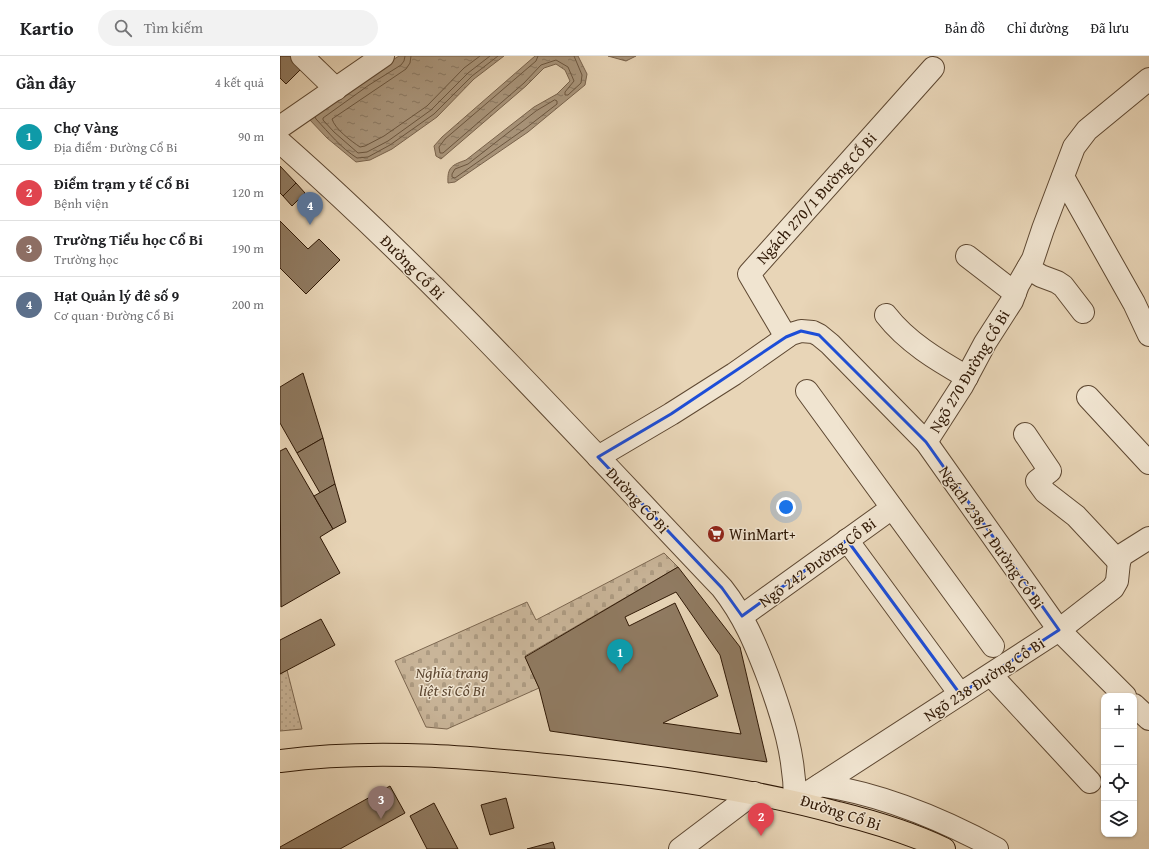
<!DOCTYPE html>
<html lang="vi">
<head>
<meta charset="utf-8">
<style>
	:root { --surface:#fff; --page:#f2f2f2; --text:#202124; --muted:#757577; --line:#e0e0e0; --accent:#8f2418 }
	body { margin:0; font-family:"Gentium Book Plus",serif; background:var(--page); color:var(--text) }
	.controls { position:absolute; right:12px; bottom:12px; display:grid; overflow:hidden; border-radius:8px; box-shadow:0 1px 3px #0004 }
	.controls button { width:36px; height:36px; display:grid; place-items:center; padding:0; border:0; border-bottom:1px solid var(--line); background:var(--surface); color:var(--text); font:20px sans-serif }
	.you { position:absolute; left:506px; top:451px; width:14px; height:14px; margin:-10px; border:3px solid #fff; border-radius:50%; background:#1a73e8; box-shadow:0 0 0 6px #1a73e833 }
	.badge { display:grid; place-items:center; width:26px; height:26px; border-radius:50%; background:var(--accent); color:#fff; font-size:13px; font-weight:700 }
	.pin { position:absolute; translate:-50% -33px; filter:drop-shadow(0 1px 2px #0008) }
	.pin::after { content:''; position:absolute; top:21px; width:14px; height:12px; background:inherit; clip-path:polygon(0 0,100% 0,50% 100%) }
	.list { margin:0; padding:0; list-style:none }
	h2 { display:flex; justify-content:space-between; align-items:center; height:52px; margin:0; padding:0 16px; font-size:17px }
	h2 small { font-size:13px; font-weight:400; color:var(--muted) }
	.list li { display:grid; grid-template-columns:26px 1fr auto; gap:12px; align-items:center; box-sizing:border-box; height:56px; padding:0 16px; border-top:1px solid var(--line) }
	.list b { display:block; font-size:15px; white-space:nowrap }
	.list p { margin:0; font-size:13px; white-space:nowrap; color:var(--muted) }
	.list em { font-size:13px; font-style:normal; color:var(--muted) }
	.icon { flex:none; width:22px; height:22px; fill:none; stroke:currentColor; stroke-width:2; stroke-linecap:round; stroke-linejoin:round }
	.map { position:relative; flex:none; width:869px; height:793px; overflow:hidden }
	header { display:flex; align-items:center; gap:24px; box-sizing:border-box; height:56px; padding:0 20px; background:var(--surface); border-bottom:1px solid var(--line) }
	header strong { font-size:19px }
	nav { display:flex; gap:22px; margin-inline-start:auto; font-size:14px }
	.search { width:280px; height:36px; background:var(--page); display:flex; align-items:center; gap:10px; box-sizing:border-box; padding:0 14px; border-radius:22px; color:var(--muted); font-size:15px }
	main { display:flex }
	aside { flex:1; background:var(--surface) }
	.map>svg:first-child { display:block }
	.cemetery { fill:url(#cemetery-stones); stroke:#7c6750 }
	.park { fill:url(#park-dots); stroke:#7c6750 }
	.water { fill:url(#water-ripples); stroke:#79634c }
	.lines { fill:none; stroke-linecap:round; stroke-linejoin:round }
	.shore { stroke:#6c5740; stroke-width:1 }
	.building { fill:#907b62; stroke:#301906; fill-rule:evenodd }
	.minor-casing { stroke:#5e4832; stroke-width:24 }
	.major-casing { stroke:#301906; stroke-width:24 }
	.minor { stroke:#f0e4d0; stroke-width:22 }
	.major { stroke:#e8d5b7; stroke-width:22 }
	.marked { fill:none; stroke:#1d4ed8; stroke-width:3; stroke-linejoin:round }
	.labels { text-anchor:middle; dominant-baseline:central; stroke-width:3; stroke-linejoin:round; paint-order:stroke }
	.street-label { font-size:16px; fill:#301906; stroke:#f0e4d0 }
	.poi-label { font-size:16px; fill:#301906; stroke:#f0e4d0; text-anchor:start }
	.park-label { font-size:16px; font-style:italic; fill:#5e4832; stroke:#f0e4d0 }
</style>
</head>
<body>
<header>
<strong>Kartio</strong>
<div class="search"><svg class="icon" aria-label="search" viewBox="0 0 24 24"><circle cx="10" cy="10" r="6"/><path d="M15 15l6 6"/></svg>Tìm kiếm</div>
<nav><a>Bản đồ</a><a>Chỉ đường</a><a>Đã lưu</a></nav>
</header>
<main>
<aside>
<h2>Gần đây<small>4 kết quả</small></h2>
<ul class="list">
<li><span class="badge" style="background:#0f9aa8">1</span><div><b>Chợ Vàng</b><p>Địa điểm · Đường Cổ Bi</p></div><em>90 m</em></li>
<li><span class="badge" style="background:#e0444e">2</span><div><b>Điểm trạm y tế Cổ Bi</b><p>Bệnh viện</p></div><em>120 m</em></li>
<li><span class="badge" style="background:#8d6e63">3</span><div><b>Trường Tiểu học Cổ Bi</b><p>Trường học</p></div><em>190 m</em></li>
<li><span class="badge" style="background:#5c6f8a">4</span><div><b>Hạt Quản lý đê số 9</b><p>Cơ quan · Đường Cổ Bi</p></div><em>200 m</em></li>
</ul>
</aside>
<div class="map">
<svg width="869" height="793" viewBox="0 0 869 793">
	<defs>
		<pattern id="cemetery-stones" width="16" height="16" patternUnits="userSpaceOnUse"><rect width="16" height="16" fill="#c9b599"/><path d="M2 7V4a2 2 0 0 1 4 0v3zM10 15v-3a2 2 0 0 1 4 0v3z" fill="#ad9b82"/></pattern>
		<pattern id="park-dots" width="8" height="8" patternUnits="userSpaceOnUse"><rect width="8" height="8" fill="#c9b599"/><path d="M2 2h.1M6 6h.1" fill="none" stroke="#ad9b82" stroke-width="1.8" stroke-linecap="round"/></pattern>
		<pattern id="water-ripples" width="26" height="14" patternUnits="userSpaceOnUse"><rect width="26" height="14" fill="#a9957b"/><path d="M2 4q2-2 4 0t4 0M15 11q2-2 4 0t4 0" fill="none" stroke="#8a7963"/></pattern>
	</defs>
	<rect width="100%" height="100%" fill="#e8d5b7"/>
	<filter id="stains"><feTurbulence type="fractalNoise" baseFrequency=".005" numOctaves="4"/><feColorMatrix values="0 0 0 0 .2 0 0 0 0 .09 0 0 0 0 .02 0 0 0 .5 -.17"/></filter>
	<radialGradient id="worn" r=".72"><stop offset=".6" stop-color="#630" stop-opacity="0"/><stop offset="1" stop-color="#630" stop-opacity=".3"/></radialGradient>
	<path class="cemetery" d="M384 497 398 511 245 600 259 632 167 673 146 671 115 605 247 546 256 564Z"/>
	<path class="park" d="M7 614 22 673 0 675V618Z"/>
	<g class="water">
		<path d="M119 0H224L194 23 157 61 112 93 90 104 76 106 47 82 28 62 84 22Z"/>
		<path d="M255 0H298L307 18 305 29 248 76 175 126 168 127C167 111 172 109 186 104L254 51 277 38 290 25 285 14 276 8 264 12 246 30 161 103 156 100 154 90 162 81Z"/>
		<path d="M328 0H356L346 5Z"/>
	</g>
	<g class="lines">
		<g class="shore">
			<path d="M125 0 124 5 121 9 89 29 43 62V64L54 76 78 97 87 96 108 85 151 54 188 17 210 0"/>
			<path d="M131 0 130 7 126 13 52 63C55 73 71 85 80 91L85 90 104 80 147 50 184 12 200 0"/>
			<path d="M258 0 256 5 165 83 159 91 160 97H163L244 27 261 9 276 4 288 11 294 25 285 36V39H288L301 27 302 19 294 0"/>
			<path d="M275 44 277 45V48L246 72 175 122 172 121V118L175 113 188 108 256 55Z"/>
			<path d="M35 61 36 63C49 77 61 92 77 102L88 101 110 89 154 58 192 20 218 0"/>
		</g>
	</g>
	<g class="building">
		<path d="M0 0H15L24 10 6 28 0 22Z"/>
		<path d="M0 110 16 127 3 140 0 137Z"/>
		<path d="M16 127 25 137 12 150 3 140Z"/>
		<path d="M0 165 28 193 39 183 60 204 26 238 0 212Z"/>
		<path d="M23 317 43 382 17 397 0 367V331Z"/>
		<path d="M43 382 55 428 40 437 17 397Z"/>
		<path d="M6 392 53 473 40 481 60 517 1 551 0 395Z"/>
		<path d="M55 428 66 466 53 473 34 440Z"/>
		<path d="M398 511 460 591 487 706 270 675 259 632 245 601ZM396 536 440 599 461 678 383 667 438 640 395 547 349 570 345 561Z"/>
		<path d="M41 563 55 589 0 618V584Z"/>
		<path d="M110 730 125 757 60 793H0V791Z"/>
		<path d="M226 742 234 772 210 779 201 749Z"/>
		<path d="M154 747 178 793H147L130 760Z"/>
		<path d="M273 786 275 793H247Z"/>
	</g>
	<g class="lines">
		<g class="minor-casing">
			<g id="minor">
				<path d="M22 0 56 33"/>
				<path d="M0 71 103 0"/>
				<path d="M0 86C157 224 297 380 442 532 464 560 475 587 488 621 503 662 515 700 515 745"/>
				<path d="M783 121 854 247 869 279"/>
				<path d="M687 200 735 237"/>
				<path d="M748 212 761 220 777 226 783 230 803 256"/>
				<path d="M606 259C627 286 657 304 687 321"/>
				<path d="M506 281 469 218 653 12"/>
				<path d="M527 335 713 590"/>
				<path d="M808 341 869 407"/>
				<path d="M745 378 770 415 757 425 765 436 796 460 839 506"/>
				<path d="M646 386 779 574 845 640"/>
				<path d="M318 401 391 358 454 318 511 278 521 275 533 276 539 279 550 288 646 386 682 330 705 287 732 245 738 229 753 203 763 173 794 91 807 74 869 23"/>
				<path d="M567 484 680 638"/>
				<path d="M462 560 612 452"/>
				<path d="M711 619 810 726"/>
				<path d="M854 649 869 663"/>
				<path d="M540 729C602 738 662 763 717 793"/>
				<path d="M515 745 779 574 833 532 837 525 839 506 842 499 869 482"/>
				<path d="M400 793 474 737"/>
			</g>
		</g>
		<g class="major-casing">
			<path id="major" d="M0 705C105 691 210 703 315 714 397 723 478 735 558 757 594 766 631 777 664 793"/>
		</g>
		<use href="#minor" class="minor"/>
		<use href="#major" class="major"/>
	</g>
	<path class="marked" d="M521 275 539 279 646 386 779 574 680 638 567 484 462 560 442 532 318 401 391 358 506 281Z"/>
	<defs>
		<g id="supermarket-disc" transform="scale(0.9)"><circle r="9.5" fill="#8f2418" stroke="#f0e4d0"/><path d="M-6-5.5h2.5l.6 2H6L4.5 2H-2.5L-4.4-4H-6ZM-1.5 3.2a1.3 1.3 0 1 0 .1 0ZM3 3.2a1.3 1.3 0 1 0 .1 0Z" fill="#fff"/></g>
	</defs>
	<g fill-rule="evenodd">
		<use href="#supermarket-disc" x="436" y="478"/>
	</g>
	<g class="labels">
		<g class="street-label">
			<text transform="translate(536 142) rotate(-48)">Ngách 270/1 Đường Cổ Bi</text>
			<text transform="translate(133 211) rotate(45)">Đường Cổ Bi</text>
			<text transform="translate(689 315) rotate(-59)">Ngõ 270 Đường Cổ Bi</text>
			<text transform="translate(358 444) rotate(47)">Đường Cổ Bi</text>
			<text transform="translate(712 481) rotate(55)">Ngách 238/1 Đường Cổ Bi</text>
			<text transform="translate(537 506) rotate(-36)">Ngõ 242 Đường Cổ Bi</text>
			<text transform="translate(704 623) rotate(-33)">Ngõ 238 Đường Cổ Bi</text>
			<text transform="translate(561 756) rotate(18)">Đường Cổ Bi</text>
		</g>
		<g class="poi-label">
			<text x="449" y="478">WinMart+</text>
		</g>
		<g class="park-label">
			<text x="172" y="616">Nghĩa trang<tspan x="172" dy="18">liệt sĩ Cổ Bi</tspan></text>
		</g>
	</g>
	<rect width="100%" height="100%" filter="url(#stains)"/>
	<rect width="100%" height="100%" fill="url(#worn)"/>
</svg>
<div class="controls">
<button>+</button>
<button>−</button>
<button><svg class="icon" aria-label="locate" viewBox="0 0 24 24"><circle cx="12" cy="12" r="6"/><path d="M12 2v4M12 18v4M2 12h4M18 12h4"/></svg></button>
<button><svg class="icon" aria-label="layers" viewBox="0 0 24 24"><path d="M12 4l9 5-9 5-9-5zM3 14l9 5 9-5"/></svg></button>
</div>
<div class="you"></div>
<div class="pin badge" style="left:340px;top:616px;background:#0f9aa8">1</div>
<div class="pin badge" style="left:481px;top:780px;background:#e0444e">2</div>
<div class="pin badge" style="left:101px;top:763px;background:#8d6e63">3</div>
<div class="pin badge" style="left:30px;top:169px;background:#5c6f8a">4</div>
</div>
</main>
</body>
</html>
